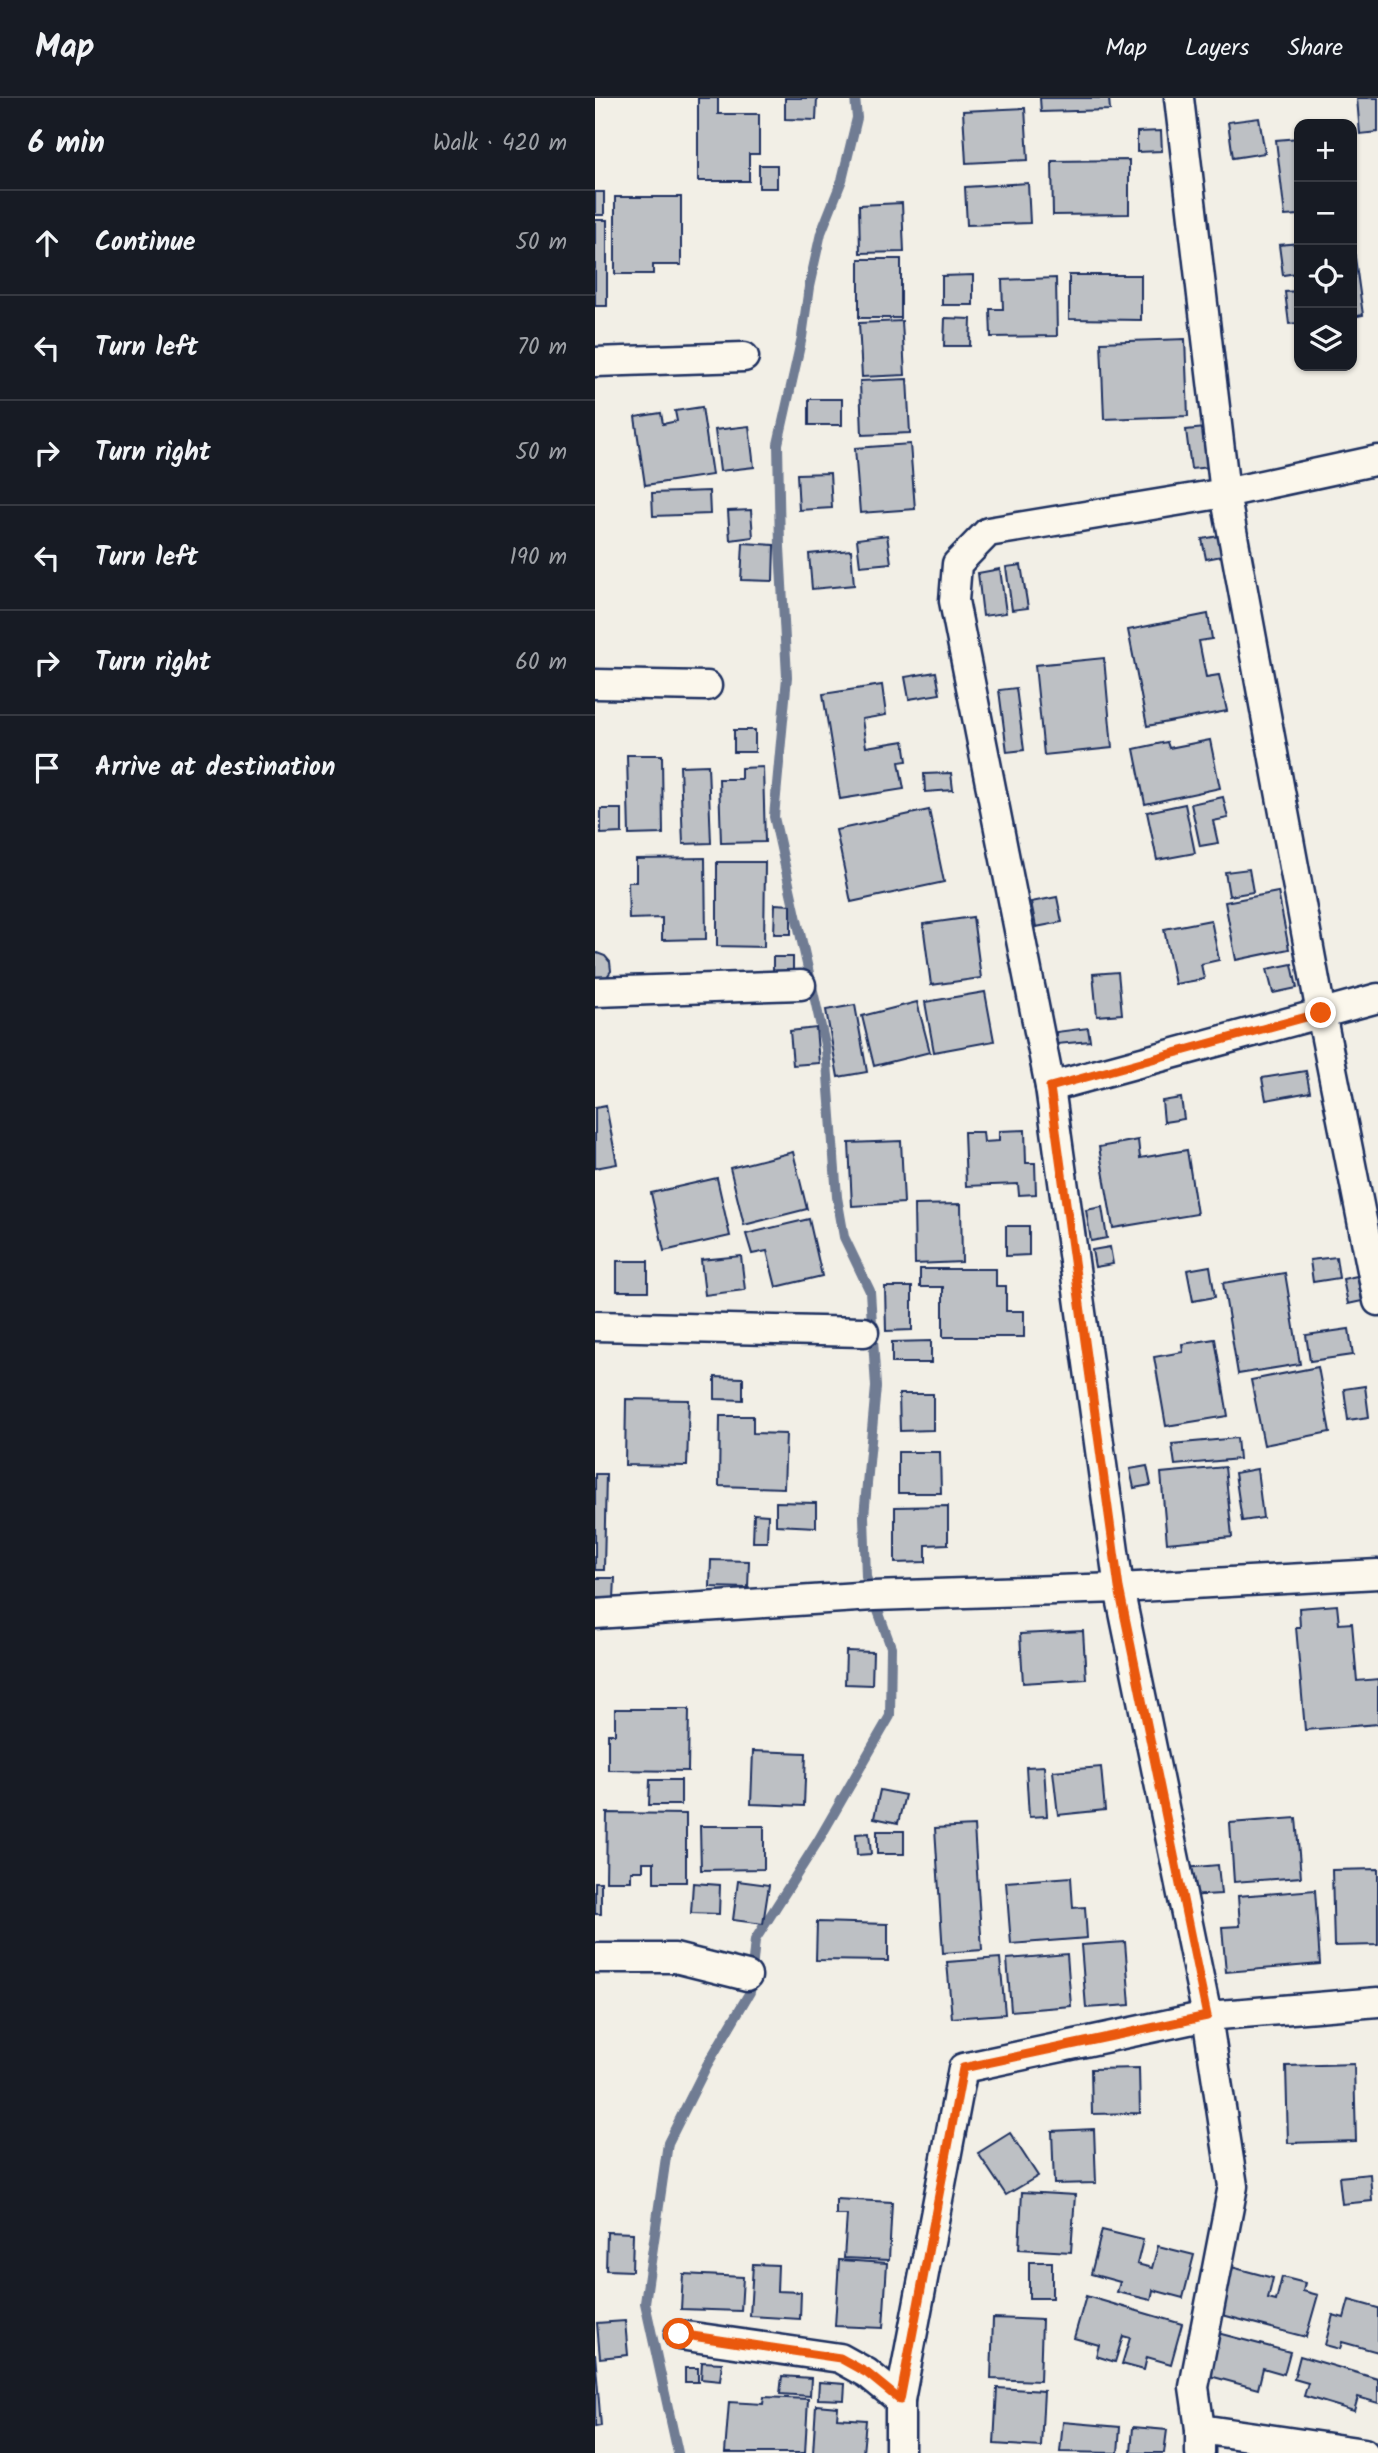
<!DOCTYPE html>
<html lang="en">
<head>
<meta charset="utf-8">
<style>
	:root { --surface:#171b24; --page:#20242c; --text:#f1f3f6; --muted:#9ea1a6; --line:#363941 }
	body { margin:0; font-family:Kalam,sans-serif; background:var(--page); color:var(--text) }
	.controls { position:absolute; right:21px; top:21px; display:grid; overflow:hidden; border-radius:14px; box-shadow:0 2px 5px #0004 }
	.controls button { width:63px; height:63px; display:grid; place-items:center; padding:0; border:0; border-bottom:2px solid var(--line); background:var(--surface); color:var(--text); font:35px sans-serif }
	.stop { position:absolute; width:21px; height:21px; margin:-16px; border:5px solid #ea580c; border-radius:50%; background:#fff }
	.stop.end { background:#ea580c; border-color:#fff; box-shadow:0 2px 7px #0008 }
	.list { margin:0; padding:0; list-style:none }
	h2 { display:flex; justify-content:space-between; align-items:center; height:91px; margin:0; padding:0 28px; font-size:30px }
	h2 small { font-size:23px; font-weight:400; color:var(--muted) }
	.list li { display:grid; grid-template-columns:46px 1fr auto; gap:21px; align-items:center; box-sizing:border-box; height:105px; padding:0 28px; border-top:2px solid var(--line) }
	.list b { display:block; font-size:26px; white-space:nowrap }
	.list em { font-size:23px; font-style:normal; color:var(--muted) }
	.icon { flex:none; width:38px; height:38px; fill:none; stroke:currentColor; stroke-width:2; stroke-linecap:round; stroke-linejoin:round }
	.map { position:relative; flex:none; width:783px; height:2355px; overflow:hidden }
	header { display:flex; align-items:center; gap:42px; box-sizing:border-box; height:98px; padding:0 35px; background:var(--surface); border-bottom:2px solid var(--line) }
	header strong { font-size:33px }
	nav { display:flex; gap:38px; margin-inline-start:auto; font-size:24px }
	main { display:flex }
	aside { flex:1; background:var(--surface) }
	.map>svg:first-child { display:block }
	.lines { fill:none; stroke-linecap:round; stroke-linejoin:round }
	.stream { stroke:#707b93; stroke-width:10 }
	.building { fill:#bdc0c4; stroke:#1b2f5e; stroke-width:2 }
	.minor-casing { stroke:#1b2f5e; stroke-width:33 }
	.minor { stroke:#fbf7ec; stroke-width:28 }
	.route { stroke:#ea580c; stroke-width:9 }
</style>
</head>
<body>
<header>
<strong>Map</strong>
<nav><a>Map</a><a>Layers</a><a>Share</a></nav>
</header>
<main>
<aside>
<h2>6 min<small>Walk · 420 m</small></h2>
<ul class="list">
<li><svg class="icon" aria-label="ahead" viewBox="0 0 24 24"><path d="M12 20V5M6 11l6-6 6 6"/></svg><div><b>Continue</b></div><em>50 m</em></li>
<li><svg class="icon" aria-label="left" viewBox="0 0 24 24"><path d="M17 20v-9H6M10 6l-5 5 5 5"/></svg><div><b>Turn left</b></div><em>70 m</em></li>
<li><svg class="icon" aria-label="right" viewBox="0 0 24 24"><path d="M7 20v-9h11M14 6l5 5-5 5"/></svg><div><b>Turn right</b></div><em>50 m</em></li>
<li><svg class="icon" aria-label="left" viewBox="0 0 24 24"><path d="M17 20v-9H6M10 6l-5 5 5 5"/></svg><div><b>Turn left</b></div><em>190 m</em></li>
<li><svg class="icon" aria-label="right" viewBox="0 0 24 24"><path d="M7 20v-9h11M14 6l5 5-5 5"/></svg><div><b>Turn right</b></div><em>60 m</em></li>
<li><svg class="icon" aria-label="arrive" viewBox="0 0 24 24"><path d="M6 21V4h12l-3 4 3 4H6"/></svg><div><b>Arrive at destination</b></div></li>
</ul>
</aside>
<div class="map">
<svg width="783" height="2355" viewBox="0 0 783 2355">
	<rect width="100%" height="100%" fill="#f2efe6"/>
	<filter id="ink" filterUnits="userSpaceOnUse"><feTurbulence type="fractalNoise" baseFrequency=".0143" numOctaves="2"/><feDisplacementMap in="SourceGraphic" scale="14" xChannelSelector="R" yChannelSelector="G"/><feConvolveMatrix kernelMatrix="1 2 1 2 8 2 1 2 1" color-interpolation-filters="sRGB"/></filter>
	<g filter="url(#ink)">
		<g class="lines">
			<path class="stream" d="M83 2355 50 2205 73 2045 112 1967 155 1894 160 1842 223 1743 295 1618 296 1549 271 1479 269 1418 281 1289 275 1193 249 1139 242 1099 231 951 179 719 192 579 185 449 183 346 207 239 214 189 226 135 247 82 262 20 260 0"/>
		</g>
		<g class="building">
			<path d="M103 0H123V16H164V56H154V83H103Z"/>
			<path d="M190 0H222L221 22 190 21Z"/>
			<path d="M445 0H514L515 12 446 14Z"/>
			<path d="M762 0H783V34L765 36Z"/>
			<path d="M430 10 433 62 371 65 368 13Z"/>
			<path d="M664 20 670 55 638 60 633 24Z"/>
			<path d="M566 33 567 53 542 54V34Z"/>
			<path d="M704 40V117L690 118 681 42Z"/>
			<path d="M534 62V116L458 117 457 63Z"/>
			<rect x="164" y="67" width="18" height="23"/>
			<path d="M433 85 435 125 372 127 370 89Z"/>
			<rect x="0" y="94" width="9" height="23"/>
			<path d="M20 99H86V167H58V176H20Z"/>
			<path d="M307 105 309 154 265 155 264 107Z"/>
			<rect x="0" y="122" width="12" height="86"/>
			<path d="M757 138 768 217 757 219Z"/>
			<path d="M704 145V225L694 226 690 194 704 193 702 175 688 177 684 147Z"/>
			<rect x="264" y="161" width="42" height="59"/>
			<path d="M378 177V207H347V178Z"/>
			<path d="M474 177H546V222L474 221Z"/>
			<path d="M461 180 462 238 396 239 395 211H408L407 182Z"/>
			<path d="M350 220 376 221 375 248H349Z"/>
			<path d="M307 223 310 277 267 279 264 225Z"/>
			<path d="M590 241 593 318 509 321 506 244Z"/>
			<path d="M312 281 315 335 267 337 265 283Z"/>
			<rect x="214" y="301" width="33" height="26"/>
			<path d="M107 309 117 377 50 387 40 319 66 315 68 326 82 323 80 313Z"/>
			<path d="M154 328 159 369 125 373 120 332Z"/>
			<path d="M610 330 615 369 596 371 591 332Z"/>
			<path d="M315 346 320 411 265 415 260 350Z"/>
			<path d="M235 375 237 410 204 412 202 376Z"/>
			<path d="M114 393 115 416 58 418 57 395Z"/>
			<path d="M156 412 158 439 135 442 133 413Z"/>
			<path d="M292 437 296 465 265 468 262 441Z"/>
			<path d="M624 438 627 458 611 461 607 441Z"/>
			<path d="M148 445 179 447 178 483 146 482Z"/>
			<path d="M256 452 259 487 217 491 214 456Z"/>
			<path d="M426 467 433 510 417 512 411 469Z"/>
			<path d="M405 471 411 515 388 518 383 475Z"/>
			<path d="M613 516 617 541 604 543 611 579 624 577 632 613 552 628 533 532Z"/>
			<path d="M509 560 517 650 449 657 440 567Z"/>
			<path d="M341 574 345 596 314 601 310 579Z"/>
			<path d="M287 587 291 617 267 621 271 649 309 643 312 663 304 664 309 691 245 701 228 596Z"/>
			<path d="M421 590 429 652 412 654 404 592Z"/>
			<rect x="139" y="632" width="21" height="22"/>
			<path d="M615 642 625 690 550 706 539 651 572 644 574 650Z"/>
			<path d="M32 657H67L68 736 34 737Z"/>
			<path d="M113 667 116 745 88 746 85 668Z"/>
			<path d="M168 669 170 744 126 745 124 681H146V670Z"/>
			<path d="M356 675 358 692 330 694 329 676Z"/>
			<path d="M628 699 633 720 618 723 623 745 605 748 596 706Z"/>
			<path d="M590 706 600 755 562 762 552 714Z"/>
			<path d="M6 711H27V735L6 736Z"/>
			<path d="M334 712 349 784 256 804 241 732Z"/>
			<path d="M110 760 111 841 67 842V820L34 821 33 784H41V761Z"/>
			<path d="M122 764H170L169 849 122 848Z"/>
			<path d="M654 771 658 794 634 798 630 774Z"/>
			<path d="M683 794 694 851 641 862 630 804Z"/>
			<path d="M462 799 467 824 441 829 436 804Z"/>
			<path d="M180 806 196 807V836H179Z"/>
			<path d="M378 819 386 880 336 887 328 826Z"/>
			<path d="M616 822 624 862 606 866 609 881 580 886 569 831Z"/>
			<path d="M2 855 10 858 15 864 16 873 11 880 0 882V856Z"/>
			<rect x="178" y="859" width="20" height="28"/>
			<path d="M697 866 702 890 678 895 672 871Z"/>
			<path d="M523 874 527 916 502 918 498 876Z"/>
			<path d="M390 894 399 943 339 954 330 904Z"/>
			<path d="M322 904 335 954 279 968 267 918Z"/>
			<path d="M260 907 272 974 243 979 231 912Z"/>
			<path d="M221 930 224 965 198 967 195 933Z"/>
			<path d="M493 930 495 943 462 946 461 934Z"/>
			<path d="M711 973 715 994 671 1002 667 980Z"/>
			<path d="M586 1000 589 1021 569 1024 567 1003Z"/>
			<path d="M11 1008 22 1066 0 1070V1010Z"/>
			<path d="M430 1032 431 1065H440L441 1096 424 1097 423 1086 371 1088 369 1034H388L389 1044 404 1043V1033Z"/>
			<path d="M543 1042 545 1060 592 1052 602 1116 518 1130 504 1049Z"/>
			<path d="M306 1043 309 1105 257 1108 254 1045Z"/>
			<path d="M198 1054 212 1111 149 1127 135 1070Z"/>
			<path d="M122 1080 135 1138 69 1153 56 1095Z"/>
			<path d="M366 1106 367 1164 320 1166 319 1107Z"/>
			<path d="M507 1109 512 1140 496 1143 491 1112Z"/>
			<path d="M214 1121 227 1178 181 1189 172 1153 157 1156 151 1136Z"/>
			<path d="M411 1128H434V1157L411 1158Z"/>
			<path d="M515 1149 518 1166 500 1169 497 1152Z"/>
			<path d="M146 1158 150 1192 110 1197 106 1162Z"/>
			<path d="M741 1159 744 1180 718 1184 715 1162Z"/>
			<rect x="22" y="1163" width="31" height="30"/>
			<path d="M615 1168 620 1199 598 1203 592 1172Z"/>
			<path d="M325 1171H401V1188H411V1213H429V1239H348V1189H325Z"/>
			<path d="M690 1175 705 1266 643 1276 628 1185Z"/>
			<path d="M762 1178 767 1203 753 1206 748 1181Z"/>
			<path d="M290 1189H317V1232L291 1233Z"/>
			<path d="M754 1231 758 1257 715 1263 711 1237Z"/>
			<path d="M620 1241 633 1318 571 1328 559 1259 588 1254 587 1246Z"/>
			<path d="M336 1243V1265H297V1244Z"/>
			<path d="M723 1269 735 1334 669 1347 656 1282Z"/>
			<path d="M120 1279 148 1280V1302L120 1301Z"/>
			<path d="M770 1288 774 1319 753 1322 749 1291Z"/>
			<path d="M304 1296H338V1332L305 1333Z"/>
			<path d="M31 1301 94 1302 92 1368 30 1367Z"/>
			<path d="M125 1318H158V1335L191 1336 189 1390 124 1388Z"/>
			<path d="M642 1340 644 1361 580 1367 577 1346Z"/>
			<path d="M303 1354H345L346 1395H303Z"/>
			<path d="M552 1368 556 1387 539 1390 535 1371Z"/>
			<path d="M630 1369 637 1439 572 1445 566 1375Z"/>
			<path d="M662 1371 668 1420 647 1423 640 1375Z"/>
			<path d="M0 1376H11L9 1472H0Z"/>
			<path d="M181 1404 221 1405V1429L181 1427Z"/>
			<path d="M353 1408V1446L331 1447V1464L300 1465V1409Z"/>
			<path d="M159 1416 173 1417 172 1444H158Z"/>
			<path d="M116 1462 154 1463 153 1490 115 1489Z"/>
			<path d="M0 1480H20L19 1501 0 1500Z"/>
			<path d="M742 1507 744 1526 757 1525 762 1583 783 1581V1626L710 1632 701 1529H705L704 1510Z"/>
			<path d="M488 1533 491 1581 428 1585 425 1536Z"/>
			<path d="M251 1553 278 1554 277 1587 250 1586Z"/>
			<path d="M20 1611H94L93 1673 13 1672V1636H20Z"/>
			<path d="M158 1653 211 1655 209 1708 156 1706Z"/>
			<path d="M449 1668 452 1718 434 1719 431 1669Z"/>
			<path d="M506 1669 510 1712 463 1717 458 1673Z"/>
			<path d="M55 1682H86V1707H54Z"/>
			<path d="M285 1692 310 1697 303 1725 279 1720Z"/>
			<path d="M12 1715 91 1716V1784H59V1764H48V1773H36V1783H11Z"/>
			<path d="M701 1720 706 1779 639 1784 635 1725Z"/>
			<path d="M105 1728H169V1771L106 1772Z"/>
			<path d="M379 1728 387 1852 348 1855 340 1730Z"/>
			<rect x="282" y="1733" width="27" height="23"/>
			<path d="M274 1735 276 1756 262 1757 261 1736Z"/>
			<path d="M623 1767 626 1796 592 1798 590 1770Z"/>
			<path d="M783 1771V1847L739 1848 737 1772Z"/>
			<path d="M476 1779 478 1810 490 1809 492 1840 416 1846 411 1784Z"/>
			<path d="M143 1783 174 1787 168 1826 138 1822Z"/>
			<rect x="0" y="1784" width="6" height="32"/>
			<path d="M98 1785 125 1787 124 1816 96 1815Z"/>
			<path d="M720 1792 725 1866 631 1874 627 1829 645 1828 643 1798Z"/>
			<path d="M222 1824 293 1826V1863L221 1862Z"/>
			<path d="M530 1844 535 1907 491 1910 486 1847Z"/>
			<path d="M472 1856 476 1908 416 1913 412 1861Z"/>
			<path d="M405 1860 410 1916 357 1920 352 1864Z"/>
			<path d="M759 1966 761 2043 693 2045 691 1968Z"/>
			<path d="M544 1970 545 2015 497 2016 496 1971Z"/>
			<path d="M499 2031 501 2085 459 2086 457 2033Z"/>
			<path d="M415 2035 443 2078 411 2097 383 2055Z"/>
			<path d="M775 2076 777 2103 747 2106 744 2079Z"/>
			<path d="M427 2094 480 2097 476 2154 424 2151Z"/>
			<path d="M241 2101 297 2104 294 2162 249 2160 252 2117H241Z"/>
			<path d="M507 2132 548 2142 542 2166 557 2170 563 2148 599 2157 588 2200 558 2192 556 2202 522 2194 525 2184 496 2176Z"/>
			<path d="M12 2134 38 2135 37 2173 11 2172Z"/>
			<path d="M244 2162 292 2165 288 2230 240 2228Z"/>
			<rect x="434" y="2164" width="23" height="36"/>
			<path d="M158 2166 183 2167 182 2193 206 2194 205 2221 155 2218Z"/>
			<path d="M629 2167 678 2180 673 2201 681 2203 687 2179 710 2185 708 2193 723 2197 711 2239 616 2214Z"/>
			<path d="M88 2176 148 2179 146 2213 86 2211Z"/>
			<path d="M491 2198 587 2226 576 2266 552 2259 549 2272 527 2266 535 2240 528 2238 520 2264 501 2258 504 2247 479 2240Z"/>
			<path d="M754 2202 783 2210V2254L747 2244 745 2251 730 2247 738 2217 749 2220Z"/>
			<path d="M398 2220 447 2222 445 2283 396 2281Z"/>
			<path d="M30 2223 33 2257 5 2260 2 2225Z"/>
			<path d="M611 2232 695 2254 689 2276 668 2270 663 2291 615 2278 620 2258 605 2254Z"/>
			<path d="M0 2256 6 2328 0 2329Z"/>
			<path d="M705 2258 783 2281V2305L763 2299 759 2313 709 2298 713 2285 699 2281Z"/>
			<path d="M107 2264 127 2265 125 2283 106 2281Z"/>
			<rect x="90" y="2270" width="13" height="14"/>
			<path d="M187 2278 216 2280 215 2298 185 2296Z"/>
			<path d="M224 2284 250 2286 249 2302 223 2301Z"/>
			<path d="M402 2290 449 2293 446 2349 399 2346Z"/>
			<path d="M169 2299 213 2301 210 2355H130L134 2304 168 2306Z"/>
			<path d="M221 2307 243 2309 242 2320 271 2322 268 2355H218Z"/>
			<path d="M468 2324 525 2329 523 2355 465 2354Z"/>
			<path d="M538 2329 572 2332 569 2355H536Z"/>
		</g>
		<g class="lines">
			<g class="minor-casing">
				<g id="minor">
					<path d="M584 0 630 395 726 915 783 1203"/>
					<path d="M0 264 149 259"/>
					<path d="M0 586 112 588"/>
					<path d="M0 894 206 887"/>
					<path d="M455 989 783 900"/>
					<path d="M0 1228 269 1234"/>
					<path d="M0 1516 278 1498 524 1490 783 1476"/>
					<path d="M0 1860H80L152 1878"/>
					<path d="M84 2237 245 2260 272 2275 305 2302V2355"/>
					<path d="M305 2302 368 1970 612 1918 783 1904"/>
					<path d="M605 2331 769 2355"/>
					<path d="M605 2355V2331L599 2289 638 2088 612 1918 524 1490 455 989 359 503 362 466 393 434 630 395 783 362"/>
				</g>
			</g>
			<use href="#minor" class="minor"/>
		</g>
	</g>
	<g class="lines" filter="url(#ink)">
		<path class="route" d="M84 2236 245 2260 272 2275 305 2302 368 1970 612 1918 524 1490 455 989 726 915"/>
	</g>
</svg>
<div class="controls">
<button>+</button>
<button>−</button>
<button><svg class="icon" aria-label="locate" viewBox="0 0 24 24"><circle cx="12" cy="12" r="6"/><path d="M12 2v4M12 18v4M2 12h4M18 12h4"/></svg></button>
<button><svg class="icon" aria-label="layers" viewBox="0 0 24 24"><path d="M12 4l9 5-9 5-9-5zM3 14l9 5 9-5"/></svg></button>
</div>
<div class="stop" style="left:84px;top:2236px"></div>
<div class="stop end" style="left:726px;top:915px"></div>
</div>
</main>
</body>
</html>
